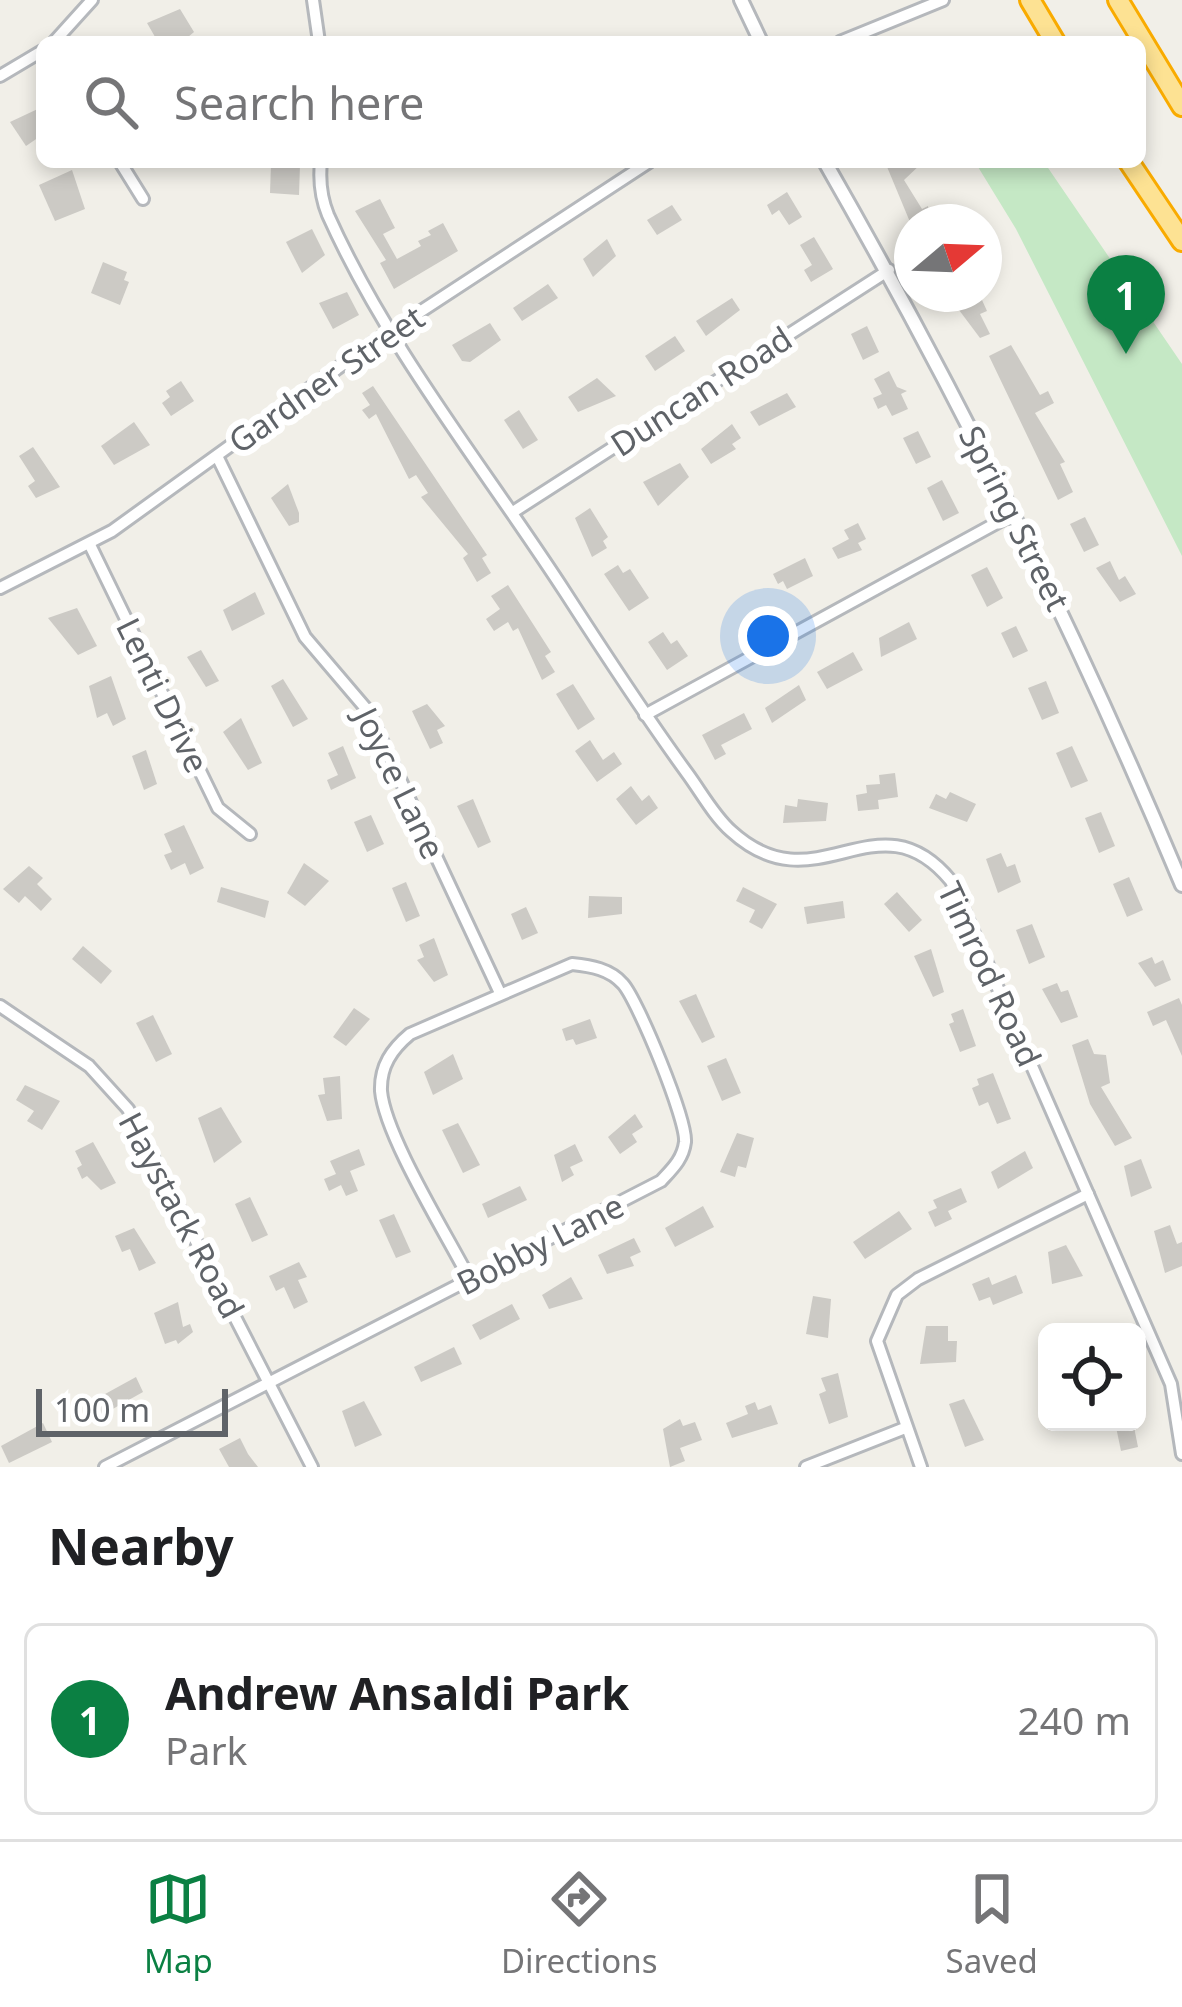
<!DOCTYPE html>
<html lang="en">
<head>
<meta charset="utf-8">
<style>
	:root { --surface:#fff; --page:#f6f6f6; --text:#202124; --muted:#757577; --line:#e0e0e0; --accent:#0b8043 }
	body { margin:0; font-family:"Noto Sans",sans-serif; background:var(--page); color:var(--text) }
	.controls { position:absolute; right:36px; bottom:36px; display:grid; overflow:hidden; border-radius:18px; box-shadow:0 6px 18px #0003 }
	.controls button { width:108px; height:108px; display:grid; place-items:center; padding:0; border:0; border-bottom:3px solid var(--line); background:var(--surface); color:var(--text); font:60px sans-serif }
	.compass { position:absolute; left:894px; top:204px; width:108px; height:108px; border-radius:50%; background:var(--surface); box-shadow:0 6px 18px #0003; rotate:71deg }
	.scale { position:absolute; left:36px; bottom:30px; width:192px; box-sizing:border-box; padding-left:12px; border:6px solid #5f6368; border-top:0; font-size:33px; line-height:42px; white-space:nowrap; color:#5f6368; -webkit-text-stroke:9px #fff; paint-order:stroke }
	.you { position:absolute; left:768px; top:636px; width:42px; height:42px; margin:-30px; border:9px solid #fff; border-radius:50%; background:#1a73e8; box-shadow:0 0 0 18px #1a73e833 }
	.badge { display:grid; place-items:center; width:78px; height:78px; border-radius:50%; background:var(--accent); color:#fff; font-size:39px; font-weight:700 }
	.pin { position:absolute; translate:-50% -99px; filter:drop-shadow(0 3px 6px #0008) }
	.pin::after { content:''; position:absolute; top:63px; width:42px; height:36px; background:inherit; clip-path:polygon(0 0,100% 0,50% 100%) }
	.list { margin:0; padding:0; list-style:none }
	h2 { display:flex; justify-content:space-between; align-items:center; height:156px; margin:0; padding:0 48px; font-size:51px }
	h2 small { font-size:39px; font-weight:400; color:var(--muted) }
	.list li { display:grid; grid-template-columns:78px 1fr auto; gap:36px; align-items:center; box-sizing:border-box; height:192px; margin:0 24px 24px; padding:0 24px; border:3px solid var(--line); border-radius:18px }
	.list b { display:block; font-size:45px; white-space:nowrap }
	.list p { margin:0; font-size:39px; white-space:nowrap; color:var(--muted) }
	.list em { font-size:39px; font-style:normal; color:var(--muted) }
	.icon { flex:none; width:66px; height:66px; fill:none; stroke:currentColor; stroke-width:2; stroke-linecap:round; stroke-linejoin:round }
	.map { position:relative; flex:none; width:1182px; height:1467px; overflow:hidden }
	.search { position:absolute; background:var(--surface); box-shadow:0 6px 18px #0003; left:36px; right:36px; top:36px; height:132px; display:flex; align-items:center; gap:30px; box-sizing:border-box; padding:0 42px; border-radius:18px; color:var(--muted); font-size:45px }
	.sheet { height:372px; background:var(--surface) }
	nav { display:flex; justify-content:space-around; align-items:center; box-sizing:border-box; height:168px; border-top:3px solid var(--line); background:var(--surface); font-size:33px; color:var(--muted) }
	nav a { display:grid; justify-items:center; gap:6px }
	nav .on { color:var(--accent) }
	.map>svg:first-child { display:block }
	.green { fill:#c5e8c5 }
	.building { fill:#cccac5 }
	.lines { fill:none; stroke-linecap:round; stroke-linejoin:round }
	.minor-casing { stroke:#b5b8bc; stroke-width:16 }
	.tertiary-casing { stroke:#b5b8bc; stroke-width:18 }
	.motorway-casing { stroke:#f9ab00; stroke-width:24 }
	.minor { stroke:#fff; stroke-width:10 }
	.tertiary { stroke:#fff; stroke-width:12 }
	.motorway { stroke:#fde293; stroke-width:18 }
	.labels { text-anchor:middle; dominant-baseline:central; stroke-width:12; stroke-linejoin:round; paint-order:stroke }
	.street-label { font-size:33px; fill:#5f6368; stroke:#fff }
</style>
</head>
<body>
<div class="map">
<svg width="1182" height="1467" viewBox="0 0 1182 1467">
	<rect width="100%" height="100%" fill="#f1efe8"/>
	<path class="green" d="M975 162H1044L1182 364V556L1016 229Z"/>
	<g class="building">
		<path d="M180 9 194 32 182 42 169 36 158 42 147 23Z"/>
		<path d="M42 107V135L26 146 10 122Z"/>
		<path d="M885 162H923L904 180 922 209 928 206 930 222H910Z"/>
		<path d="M271 164 300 165 299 195 270 193Z"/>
		<path d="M72 170 85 209 55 221 39 185Z"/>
		<path d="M787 192 802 217 789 225 779 210 772 215 767 205Z"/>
		<path d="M380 199 395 228 383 234 397 259 421 246 418 241 431 235 428 231 443 223 458 251 394 289 380 263 386 260 355 211Z"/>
		<path d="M672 205 682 220 657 235 647 220Z"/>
		<path d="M312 229 325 255 302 273 286 242Z"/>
		<path d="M814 237 833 269 811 282 804 270 812 265 800 245Z"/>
		<path d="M607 239 616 256 593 277 583 259Z"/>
		<path d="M103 262 127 272 124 280 129 282 120 305 91 293Z"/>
		<path d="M548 284 558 298 522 321 513 308Z"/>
		<path d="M347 292 359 315 333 329 319 303Z"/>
		<path d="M732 298 740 310 706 336 696 321Z"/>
		<path d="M982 300 987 311 980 314 990 334 980 338 959 310Z"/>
		<path d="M490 323 501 340 470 362 462 361 452 345Z"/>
		<path d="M867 326 879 352 863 360 851 334Z"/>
		<path d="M675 336 685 351 655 371 645 356Z"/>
		<path d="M1011 345 1040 395 1048 391 1054 403 1035 413 1065 462 1060 464 1073 492 1058 500 989 356Z"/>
		<path d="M889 371 897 387 907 391 901 394 908 409 892 416 886 405 878 409 873 398 882 394 874 379Z"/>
		<path d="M597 378 616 396 578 412 568 397Z"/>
		<path d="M181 381 194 401 171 416 162 403 170 397 166 391Z"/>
		<path d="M373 386 487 555 482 558 491 573 477 582 463 558 468 554 421 497 428 493 416 475 409 479 376 414 369 419 362 410 370 405 362 393Z"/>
		<path d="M787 393 796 407 759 426 750 412Z"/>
		<path d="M519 410 538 440 523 449 504 420Z"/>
		<path d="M134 422 150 445 114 465 101 446Z"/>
		<path d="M732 424 741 438 732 444 736 449 711 464 701 449Z"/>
		<path d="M918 431 931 457 916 464 903 438Z"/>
		<path d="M33 447 60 487 36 498 28 486 35 481 19 456Z"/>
		<path d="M680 463 689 477 658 506 643 482Z"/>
		<path d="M942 480 959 513 943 521 927 488Z"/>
		<path d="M288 484 299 513V522L289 526 271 498Z"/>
		<path d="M590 508 608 537 603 541 607 548 592 557 575 518Z"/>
		<path d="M1085 517 1099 545 1084 552 1070 524Z"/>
		<path d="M858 523 866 539 858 543 862 550 838 559 832 548 849 539 844 530Z"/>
		<path d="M805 558 813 576 787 589 783 581 778 584 773 574Z"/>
		<path d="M1110 561 1119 580 1125 576 1136 594 1120 602 1096 568Z"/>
		<path d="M618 565 623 573 630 569 649 598 629 611 604 574Z"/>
		<path d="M987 567 1003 598 987 607 971 575Z"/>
		<path d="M508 585 551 652 545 656 555 672 542 680 518 628 513 631 508 622 494 631 486 619 500 609 491 596Z"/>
		<path d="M255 592 265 614 232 631 223 610Z"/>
		<path d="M77 608 97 646 78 655 48 618Z"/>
		<path d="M909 622 917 639 881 657 879 638Z"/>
		<path d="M1016 626 1028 651 1013 658 1001 633Z"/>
		<path d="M663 632 671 644 677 640 688 656 667 670 648 642Z"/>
		<path d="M201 650 219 681 206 687 187 657Z"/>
		<path d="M853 652 863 670 827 689 817 672Z"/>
		<path d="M111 676 126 719 113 726 107 713 97 718 89 686Z"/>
		<path d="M283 679 308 719 293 727 271 686Z"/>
		<path d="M1046 681 1059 713 1042 720 1028 688Z"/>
		<path d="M573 684 595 719 578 730 556 694Z"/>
		<path d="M799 685 806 700 772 723 765 708Z"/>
		<path d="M427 704 445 726 437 730 443 743 430 749 412 711Z"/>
		<path d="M744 713 752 729 721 745 726 754 715 760 702 735Z"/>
		<path d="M241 718 262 763 248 770 223 732Z"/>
		<path d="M590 740 603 760 614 752 622 764 597 782 575 751Z"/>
		<path d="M343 746 356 778 331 790 327 780 338 775 328 753Z"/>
		<path d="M1072 746 1088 781 1071 788 1056 753Z"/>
		<path d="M146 750 157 784 144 790 132 756Z"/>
		<path d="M895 773 898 797 878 800 879 809 858 811 856 795 867 793 866 785 880 784 879 775Z"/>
		<path d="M631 786 642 801 649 795 658 808 636 825 616 799Z"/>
		<path d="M950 792 976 804 967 822 929 808 936 794 946 799Z"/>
		<path d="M473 799 491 842 478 848 457 806Z"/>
		<path d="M798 799 828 803 826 821 783 823 785 805 797 807Z"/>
		<path d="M1101 812 1115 846 1099 853 1085 818Z"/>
		<path d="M371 815 384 844 367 852 354 822Z"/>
		<path d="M184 825 204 868 190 875 185 863 171 870 164 855 172 852 164 834Z"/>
		<path d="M1001 853 1007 867 1015 864 1021 882 998 893 986 859Z"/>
		<path d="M304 863 329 881 305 906 287 893Z"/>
		<path d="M29 866 43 878 37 884 52 899 41 911 25 896 19 903 3 889Z"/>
		<path d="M1129 877 1143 910 1127 917 1113 884Z"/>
		<path d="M406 882 420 916 406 922 392 888Z"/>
		<path d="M221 887 269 901 265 918 217 902Z"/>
		<path d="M743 887 777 904 762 929 749 922 755 910 736 901Z"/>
		<path d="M897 892 922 920 909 932 884 904Z"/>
		<path d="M589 896 622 897V914L588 918Z"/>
		<path d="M843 901 845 918 807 924 804 907Z"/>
		<path d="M526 907 538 933 522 940 511 914Z"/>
		<path d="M1032 924 1045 957 1029 964 1016 930Z"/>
		<path d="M434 938 448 975 434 982 417 960 424 957 419 945Z"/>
		<path d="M83 946 112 971 101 984 72 959Z"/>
		<path d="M931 949 944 992 933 997 914 956Z"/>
		<path d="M1152 957 1155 964 1163 960 1171 980 1155 987 1138 963Z"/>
		<path d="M1057 983 1061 992 1068 990 1078 1017 1061 1023 1042 989Z"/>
		<path d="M696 994 715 1037 702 1043 679 1001Z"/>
		<path d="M1179 998 1182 1005V1056L1166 1020 1153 1026 1147 1012Z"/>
		<path d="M354 1008 370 1019 346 1046 333 1037Z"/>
		<path d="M963 1009 976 1046 960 1052 949 1024 954 1022 951 1014Z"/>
		<path d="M153 1015 172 1054 156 1062 136 1023Z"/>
		<path d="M590 1019 597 1038 576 1045 573 1039 566 1041 562 1029Z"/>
		<path d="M1088 1039 1094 1054 1106 1055 1110 1083 1101 1087 1132 1138 1115 1146 1090 1104 1072 1045Z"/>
		<path d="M453 1054 463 1079 433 1095 424 1072Z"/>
		<path d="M726 1058 741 1093 722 1101 707 1066Z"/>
		<path d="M993 1073 1011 1119 997 1124 988 1102 979 1106 972 1088 979 1085 977 1079Z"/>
		<path d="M340 1076 342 1119 327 1121 318 1095 325 1094 323 1078Z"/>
		<path d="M25 1085 60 1101 42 1130 27 1121 34 1111 16 1100Z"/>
		<path d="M221 1107 242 1142 214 1163 198 1118Z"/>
		<path d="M635 1114 643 1127 632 1134 637 1142 620 1154 608 1137Z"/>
		<path d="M458 1123 480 1165 463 1173 442 1130Z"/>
		<path d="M737 1133 754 1138 746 1168 738 1166 735 1177 720 1172Z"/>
		<path d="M93 1142 116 1183 101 1190 87 1176 82 1179 77 1168 82 1165 75 1151Z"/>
		<path d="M575 1144 583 1161 570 1167 574 1175 562 1182 554 1155Z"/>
		<path d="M359 1149 365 1165 350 1171 358 1191 346 1196 341 1185 329 1191 324 1179 336 1174 330 1161Z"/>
		<path d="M1025 1151 1033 1168 998 1189 991 1172Z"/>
		<path d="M1141 1159 1152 1188 1131 1197 1124 1166Z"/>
		<path d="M520 1186 527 1200 488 1218 482 1204Z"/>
		<path d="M961 1188 967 1202 948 1211 952 1219 935 1227 928 1212 937 1208 933 1200Z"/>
		<path d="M250 1197 268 1235 252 1242 235 1204Z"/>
		<path d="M703 1206 714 1227 675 1247 665 1228Z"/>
		<path d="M899 1211 912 1229 865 1259 853 1242Z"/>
		<path d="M394 1214 411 1252 396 1258 379 1220Z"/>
		<path d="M1170 1225 1177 1244 1182 1242V1266L1165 1273 1154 1231Z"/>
		<path d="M134 1228 156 1263 139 1271 130 1249 122 1252 115 1236Z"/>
		<path d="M634 1238 641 1252 630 1257 634 1266 607 1274 598 1255Z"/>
		<path d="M1066 1245 1083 1276 1052 1284 1048 1252Z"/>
		<path d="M299 1262 307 1277 298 1280 308 1302 294 1309 284 1287 276 1291 269 1276Z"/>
		<path d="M1016 1275 1023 1293 993 1305 990 1297 979 1301 972 1284 989 1277 992 1285Z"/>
		<path d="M571 1277 583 1299 549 1309 542 1295Z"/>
		<path d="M813 1296 831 1299 828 1338 806 1334Z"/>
		<path d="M178 1302 183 1327 190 1324 193 1332 178 1344 176 1340 165 1344 154 1313Z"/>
		<path d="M512 1304 520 1319 480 1340 472 1325Z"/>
		<path d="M926 1326H948V1341H957L956 1362 920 1364Z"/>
		<path d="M454 1347 462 1364 421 1382 414 1367Z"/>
		<path d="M838 1373 848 1417 829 1424 819 1394 826 1391 821 1378Z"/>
		<path d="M136 1377 143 1392 102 1415 96 1399Z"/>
		<path d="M964 1399 984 1440 965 1447 949 1404Z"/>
		<path d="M364 1401 382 1435 355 1447 342 1411Z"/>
		<path d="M755 1402 758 1410 771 1405 778 1424 732 1438 726 1423 748 1414 745 1406Z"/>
		<path d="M680 1419 683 1426 695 1422 702 1440 680 1448 685 1461 670 1467 663 1429Z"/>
		<path d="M1115 1422H1133L1138 1447 1121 1451Z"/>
		<path d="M43 1423 52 1442 9 1463 1 1446Z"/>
		<path d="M240 1438 248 1454 258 1467H229L219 1449Z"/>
	</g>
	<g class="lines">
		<g class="minor-casing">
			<g id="minor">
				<path d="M313 0 319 42"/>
				<path d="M54 42 92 0"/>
				<path d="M840 42 943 0"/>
				<path d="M0 76 42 51"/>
				<path d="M120 162 143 199"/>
				<path d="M321 162C319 181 321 198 328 215 388 349 486 470 565 592 605 654 644 714 687 773 701 792 714 816 731 831 817 910 877 791 951 881L1171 1384 1182 1454"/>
				<path d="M217 456 305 637 368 711 500 993"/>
				<path d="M513 512 889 270"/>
				<path d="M90 545 218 808 250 834"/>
				<path d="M0 588 112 531 374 342 649 162"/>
				<path d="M645 715 1013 514"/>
				<path d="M0 1006 89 1066 128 1109 312 1467"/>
				<path d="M105 1467 661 1181C672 1169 683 1159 685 1142 687 1120 638 1001 623 984 610 969 591 966 572 964L410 1034C392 1049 380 1066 381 1091 385 1136 447 1235 470 1280"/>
				<path d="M806 1467 905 1428"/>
				<path d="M921 1467 877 1341 897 1295 918 1279 1088 1194"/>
			</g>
		</g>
		<g class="tertiary-casing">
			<g id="tertiary">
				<path d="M741 0 761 42"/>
				<path d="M825 162C959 396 1078 636 1182 885"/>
			</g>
		</g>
		<g class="motorway-casing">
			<g id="motorway">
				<path d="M1030 0 1055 42"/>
				<path d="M1118 0 1182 106"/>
				<path d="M1129 162 1182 241"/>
			</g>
		</g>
		<use href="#minor" class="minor"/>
		<use href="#tertiary" class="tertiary"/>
		<use href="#motorway" class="motorway"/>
	</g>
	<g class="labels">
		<g class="street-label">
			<text transform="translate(326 379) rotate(-35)">Gardner Street</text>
			<text transform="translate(701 391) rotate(-33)">Duncan Road</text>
			<text transform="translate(1015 518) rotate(63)">Spring Street</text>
			<text transform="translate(163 695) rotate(64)">Lenti Drive</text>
			<text transform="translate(400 783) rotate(64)">Joyce Lane</text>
			<text transform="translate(990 974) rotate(65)">Timrod Road</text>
			<text transform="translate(182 1215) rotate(62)">Haystack Road</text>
			<text transform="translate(540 1244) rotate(-27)">Bobby Lane</text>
		</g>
	</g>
</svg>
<div class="controls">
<button><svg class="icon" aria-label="locate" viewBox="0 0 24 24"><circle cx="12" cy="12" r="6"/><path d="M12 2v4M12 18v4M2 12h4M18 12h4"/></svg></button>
</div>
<svg class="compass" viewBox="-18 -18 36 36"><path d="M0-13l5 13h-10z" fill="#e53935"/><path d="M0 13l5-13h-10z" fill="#757577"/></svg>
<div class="scale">100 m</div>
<div class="you"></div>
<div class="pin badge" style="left:1126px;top:354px">1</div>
<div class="search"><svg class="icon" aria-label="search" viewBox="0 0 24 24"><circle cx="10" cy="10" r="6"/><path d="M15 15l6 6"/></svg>Search here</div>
</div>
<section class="sheet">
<h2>Nearby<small></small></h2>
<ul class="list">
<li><span class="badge">1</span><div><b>Andrew Ansaldi Park</b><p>Park</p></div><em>240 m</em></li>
</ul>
</section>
<nav>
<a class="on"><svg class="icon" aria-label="map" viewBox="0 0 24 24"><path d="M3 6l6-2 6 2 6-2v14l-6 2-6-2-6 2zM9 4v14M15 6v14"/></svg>Map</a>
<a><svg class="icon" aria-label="directions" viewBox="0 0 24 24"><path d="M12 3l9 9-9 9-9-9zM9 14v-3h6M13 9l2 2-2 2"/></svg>Directions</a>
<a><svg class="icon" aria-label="saved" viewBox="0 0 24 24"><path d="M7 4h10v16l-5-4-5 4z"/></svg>Saved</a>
</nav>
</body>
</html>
